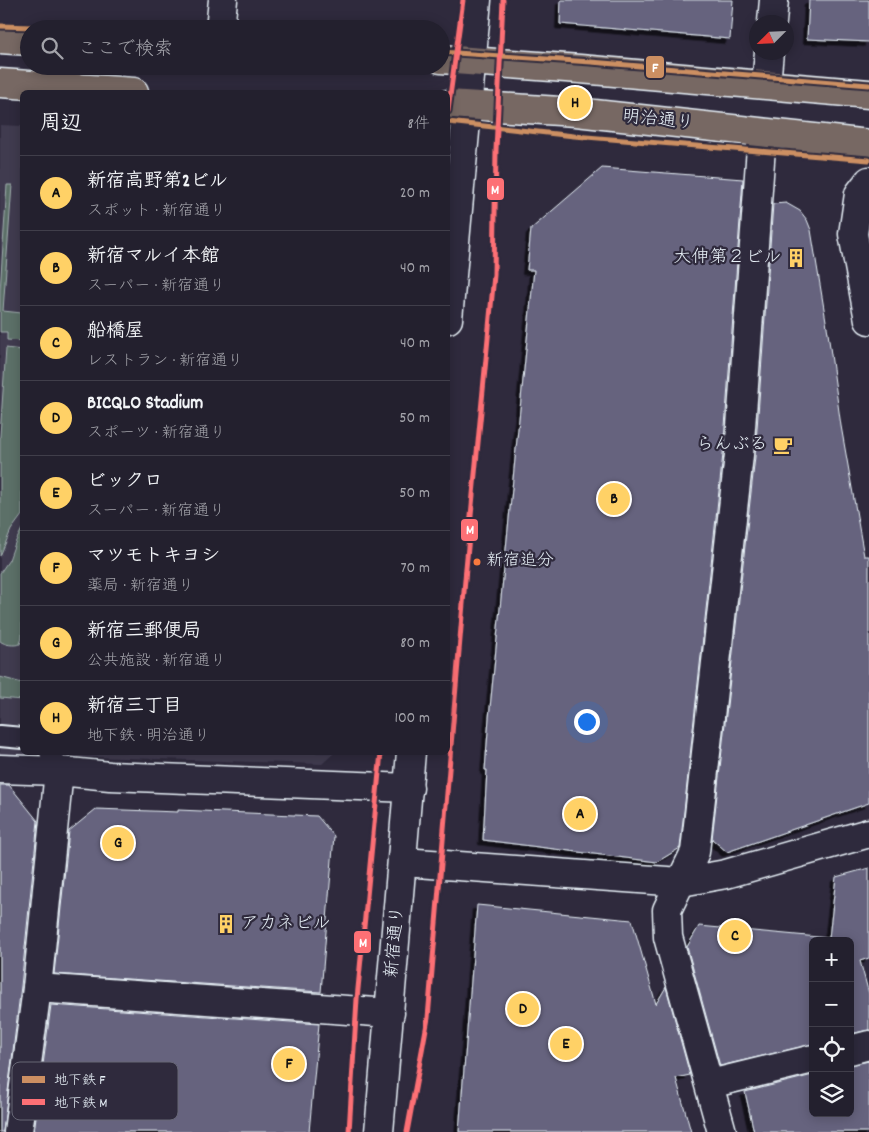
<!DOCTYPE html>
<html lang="ja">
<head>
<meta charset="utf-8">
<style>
	:root { --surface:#23202e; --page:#2f2d3a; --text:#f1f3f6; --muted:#a3a3aa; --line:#403e4a; --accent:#ffd166 }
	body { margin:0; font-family:Dekko,"Klee One",sans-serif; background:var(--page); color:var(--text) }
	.controls { position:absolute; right:15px; bottom:15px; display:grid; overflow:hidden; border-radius:8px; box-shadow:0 2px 12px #0003 }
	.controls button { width:45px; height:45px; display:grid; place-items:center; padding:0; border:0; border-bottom:1px solid var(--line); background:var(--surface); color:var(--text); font:25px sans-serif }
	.compass { position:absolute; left:749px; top:15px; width:45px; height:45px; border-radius:50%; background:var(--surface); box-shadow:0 2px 12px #0003; rotate:246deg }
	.you { position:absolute; left:586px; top:721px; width:18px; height:18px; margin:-12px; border:4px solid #fff; border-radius:50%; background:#1a73e8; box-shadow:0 0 0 8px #1a73e833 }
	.badge { display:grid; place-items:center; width:32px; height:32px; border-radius:50%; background:var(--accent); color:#111; font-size:16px; font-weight:700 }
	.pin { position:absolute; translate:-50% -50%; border:2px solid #fff; box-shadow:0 1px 5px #0006 }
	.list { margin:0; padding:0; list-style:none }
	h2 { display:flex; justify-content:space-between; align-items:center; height:65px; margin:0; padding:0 20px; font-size:21px }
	h2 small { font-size:16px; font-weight:400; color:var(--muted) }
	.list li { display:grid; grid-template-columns:32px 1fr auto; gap:15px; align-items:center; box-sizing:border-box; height:75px; padding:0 20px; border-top:1px solid var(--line) }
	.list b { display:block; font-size:19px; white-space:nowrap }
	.list p { margin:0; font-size:16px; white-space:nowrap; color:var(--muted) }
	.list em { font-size:16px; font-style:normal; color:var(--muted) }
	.icon { flex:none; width:28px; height:28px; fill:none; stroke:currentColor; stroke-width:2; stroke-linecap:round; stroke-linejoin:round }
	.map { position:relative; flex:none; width:869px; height:1132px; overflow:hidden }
	.search { position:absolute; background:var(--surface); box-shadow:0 2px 12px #0003; left:20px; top:20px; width:430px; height:55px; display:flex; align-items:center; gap:12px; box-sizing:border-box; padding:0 18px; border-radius:28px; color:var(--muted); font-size:19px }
	.panel { position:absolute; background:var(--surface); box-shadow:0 2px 12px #0003; left:20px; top:90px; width:430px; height:665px; border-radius:8px }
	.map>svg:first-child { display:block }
	.built { fill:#403b50 }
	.green { fill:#5c7068; stroke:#a2b0b0 }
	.building { fill:#66647e; stroke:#e8f1f8; filter:url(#shadow) }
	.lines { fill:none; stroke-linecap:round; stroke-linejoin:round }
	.service-casing { stroke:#e8f1f8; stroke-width:24 }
	.pedestrian-casing { stroke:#e8f1f8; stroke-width:31 }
	.minor-casing { stroke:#e8f1f8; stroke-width:31 }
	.tertiary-casing { stroke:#e8f1f8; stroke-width:31 }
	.primary-casing { stroke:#e8f1f8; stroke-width:31 }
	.service { stroke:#2f2a3d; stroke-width:20 }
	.pedestrian { stroke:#2f2a3d; stroke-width:28 }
	.minor { stroke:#2f2a3d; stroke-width:28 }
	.tertiary { stroke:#2f2a3d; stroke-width:28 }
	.primary { stroke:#776864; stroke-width:28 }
	.metro-1-casing { stroke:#2f2a3d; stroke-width:9 }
	.metro-2-casing { stroke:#2f2a3d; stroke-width:9 }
	.metro-1 { stroke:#cc8f62; stroke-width:5 }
	.metro-2 { stroke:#fd7075; stroke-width:5 }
	.bus-dot { fill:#f6793e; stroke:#2f2a3d; stroke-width:2 }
	.labels { text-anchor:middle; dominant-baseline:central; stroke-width:4.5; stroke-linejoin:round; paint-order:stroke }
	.bus-label { font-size:17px; fill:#e8f1f8; stroke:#2f2a3d; text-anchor:start }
	.street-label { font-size:18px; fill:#e8f1f8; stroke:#2f2a3d }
	.poi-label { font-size:18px; fill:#e8f1f8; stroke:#2f2a3d; text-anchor:end }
	.key { fill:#2f2a3d; stroke:#666675; stroke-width:1 }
	.key-label { font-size:14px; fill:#e8f1f8 }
	.line-badge { stroke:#2f2a3d; stroke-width:2 }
	.badge-label { font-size:14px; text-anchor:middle; font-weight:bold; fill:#fff }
</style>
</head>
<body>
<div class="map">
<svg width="869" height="1132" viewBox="0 0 869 1132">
	<defs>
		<filter id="shadow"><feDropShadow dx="-4.5" dy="4.5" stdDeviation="0" flood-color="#0009"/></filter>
	</defs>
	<rect width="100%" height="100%" fill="#2f2a3d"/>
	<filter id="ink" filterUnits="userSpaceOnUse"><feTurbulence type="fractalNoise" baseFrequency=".02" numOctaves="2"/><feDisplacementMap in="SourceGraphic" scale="10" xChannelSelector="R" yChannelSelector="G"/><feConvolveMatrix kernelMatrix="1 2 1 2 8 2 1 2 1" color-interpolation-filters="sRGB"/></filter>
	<g filter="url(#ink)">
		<path class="built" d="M0 125 22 126V752L334 753 322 764 0 754Z"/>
		<g class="green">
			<path d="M7 185H12L3 311 22 313V341L7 340V332H0V291Z"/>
			<path d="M6 348 22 350V515L11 530 0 556V435Z"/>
			<path d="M22 529V557L20 567 22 590V637L20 644C14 646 5 645 0 641V573L9 560 15 543Z"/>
			<path d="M0 677 22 683V700L0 698Z"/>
		</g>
		<g class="building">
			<path d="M561 0H733L730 39 560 24Z"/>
			<path d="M809 0H869V42L807 39Z"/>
			<path d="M602 168 743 179 723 454 680 848 657 862 483 840 487 770H485L489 718 534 270H527L531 229Z"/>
			<path d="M786 203 800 211 807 220 811 230 828 333 841 426 864 556H869V803L727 852 712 839 755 457 773 204Z"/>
			<path d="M0 785H9L38 821 21 986 3 1132H0Z"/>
			<path d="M96 809 178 812V810L317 816 334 836 321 992 54 974 69 831Z"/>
			<path d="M869 868V958L860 961 869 994V1030L850 1034V941H813V1044L720 1066 687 947 699 926 829 938 836 877Z"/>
			<path d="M477 905 632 920 656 1004 666 987 690 1075 676 1078 691 1132H459Z"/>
			<path d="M51 1005 319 1024 309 1132H34Z"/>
			<path d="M869 1061V1132H754L745 1092 813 1075V1113H850V1065Z"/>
		</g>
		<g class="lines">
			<g class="service-casing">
				<g id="service">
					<path d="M0 736 22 738"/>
					<path d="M50 752 59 771"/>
				</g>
			</g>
			<g class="pedestrian-casing">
				<path id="pedestrian" d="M220 29 223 0"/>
			</g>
			<g class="minor-casing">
				<g id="minor">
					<path d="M772 22 774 0"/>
					<path d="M766 84 769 52"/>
					<path d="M869 181 859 194 853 234 869 320"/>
					<path d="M0 769 59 771 110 776 409 788"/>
					<path d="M403 862 681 882 726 874 869 833"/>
					<path d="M37 988 390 1013"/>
					<path d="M850 1050 869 1045"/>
					<path d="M710 1084 813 1059"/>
					<path d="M18 1132 37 988 59 771"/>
					<path d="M722 1132 668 937 667 910 695 852 739 455 762 133"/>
				</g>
			</g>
			<g class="tertiary-casing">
				<g id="tertiary">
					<path d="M448 319 477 0"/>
					<path d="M379 1132 411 752"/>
				</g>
			</g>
			<g class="primary-casing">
				<g id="primary">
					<path d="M0 39 29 41"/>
					<path d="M441 59 580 69 869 94"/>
					<path d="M0 83 134 92"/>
					<path d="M448 104 576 112 869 144"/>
				</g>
			</g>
			<use href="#service" class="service"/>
			<use href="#pedestrian" class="pedestrian"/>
			<use href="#minor" class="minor"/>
			<use href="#tertiary" class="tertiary"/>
			<use href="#primary" class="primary"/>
			<g class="metro-1-casing">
				<g id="metro-1">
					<path d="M0 26 97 29"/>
					<path d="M441 52 591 62 869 85"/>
					<path d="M448 122 574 136 869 160"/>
				</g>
			</g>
			<g class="metro-2-casing">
				<g id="metro-2">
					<path d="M448 111 463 0"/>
					<path d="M349 1132 357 999 381 752"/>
					<path d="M407 1132 428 1018 466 568 494 275 496 150 503 0"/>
				</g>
			</g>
			<use href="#metro-1" class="metro-1"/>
			<use href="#metro-2" class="metro-2"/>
		</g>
	</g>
	<defs>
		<g id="building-bare" transform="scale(1.5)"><path d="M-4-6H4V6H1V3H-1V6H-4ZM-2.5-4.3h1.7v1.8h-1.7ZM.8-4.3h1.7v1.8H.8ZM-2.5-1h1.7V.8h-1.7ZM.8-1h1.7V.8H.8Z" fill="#ffd166" stroke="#2f2a3d" stroke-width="2.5" paint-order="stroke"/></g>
		<g id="cafe-bare" transform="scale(1.5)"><path d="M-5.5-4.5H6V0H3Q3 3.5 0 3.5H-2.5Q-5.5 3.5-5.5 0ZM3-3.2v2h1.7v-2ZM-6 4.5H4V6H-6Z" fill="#ffd166" stroke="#2f2a3d" stroke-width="2.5" paint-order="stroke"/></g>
	</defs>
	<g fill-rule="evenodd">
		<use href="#building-bare" x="796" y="258"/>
		<use href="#cafe-bare" x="783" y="445"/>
		<use href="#building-bare" x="226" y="924"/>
	</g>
	<circle class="bus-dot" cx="477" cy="562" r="4.5"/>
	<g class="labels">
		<g class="bus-label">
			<text x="486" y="562">新宿追分</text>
		</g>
		<g class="street-label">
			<text transform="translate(658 121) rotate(6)">明治通り</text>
			<text transform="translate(396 942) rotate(-85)">新宿通り</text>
		</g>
		<g class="poi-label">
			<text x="781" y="258">大伸第２ビル</text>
			<text x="768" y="445">らんぶる</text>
			<text x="241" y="924" text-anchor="start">アカネビル</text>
		</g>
	</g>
	<rect x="12" y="1062" width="166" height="58" rx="8" class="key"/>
	<rect x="22" y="1076" width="23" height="7" fill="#cc8f62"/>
	<rect x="22" y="1099" width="23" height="6" fill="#fd7075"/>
	<g class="key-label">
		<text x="54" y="1084">地下鉄 F</text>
		<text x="54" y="1107">地下鉄 M</text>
	</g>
	<g class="line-badge">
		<rect x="645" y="55" width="20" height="24" rx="5" fill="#cc8f62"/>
		<rect x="486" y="177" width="19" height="24" rx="5" fill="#fd7075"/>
		<rect x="460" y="518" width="19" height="24" rx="5" fill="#fd7075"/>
		<rect x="353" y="930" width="19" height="24" rx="5" fill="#fd7075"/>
	</g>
	<g class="badge-label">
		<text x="655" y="72">F</text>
		<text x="495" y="194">M</text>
		<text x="470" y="534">M</text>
		<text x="363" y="947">M</text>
	</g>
</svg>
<div class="controls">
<button>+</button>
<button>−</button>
<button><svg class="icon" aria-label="locate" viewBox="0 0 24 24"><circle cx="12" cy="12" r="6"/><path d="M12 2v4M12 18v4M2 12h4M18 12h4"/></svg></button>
<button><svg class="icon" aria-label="layers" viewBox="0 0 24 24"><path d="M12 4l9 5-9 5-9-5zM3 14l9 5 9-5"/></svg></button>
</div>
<svg class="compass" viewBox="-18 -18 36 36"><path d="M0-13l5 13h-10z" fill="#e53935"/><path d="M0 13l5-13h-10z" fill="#a3a3aa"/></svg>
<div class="you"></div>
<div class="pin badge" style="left:580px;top:814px">A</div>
<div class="pin badge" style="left:614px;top:499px">B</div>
<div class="pin badge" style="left:735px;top:936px">C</div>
<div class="pin badge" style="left:523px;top:1009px">D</div>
<div class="pin badge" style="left:566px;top:1044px">E</div>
<div class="pin badge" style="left:289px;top:1064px">F</div>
<div class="pin badge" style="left:118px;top:843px">G</div>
<div class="pin badge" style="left:575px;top:103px">H</div>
<div class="search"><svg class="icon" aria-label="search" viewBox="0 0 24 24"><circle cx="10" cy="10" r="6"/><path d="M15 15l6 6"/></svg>ここで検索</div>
<section class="panel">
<h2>周辺<small>8件</small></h2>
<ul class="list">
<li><span class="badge">A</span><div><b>新宿高野第2ビル</b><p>スポット · 新宿通り</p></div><em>20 m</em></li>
<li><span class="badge">B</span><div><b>新宿マルイ本館</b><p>スーパー · 新宿通り</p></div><em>40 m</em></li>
<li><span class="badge">C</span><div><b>船橋屋</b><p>レストラン · 新宿通り</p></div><em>40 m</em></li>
<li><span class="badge">D</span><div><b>BICQLO Stadium</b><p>スポーツ · 新宿通り</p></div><em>50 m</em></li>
<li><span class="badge">E</span><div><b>ビックロ</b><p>スーパー · 新宿通り</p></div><em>50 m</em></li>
<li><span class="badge">F</span><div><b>マツモトキヨシ</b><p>薬局 · 新宿通り</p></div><em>70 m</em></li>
<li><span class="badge">G</span><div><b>新宿三郵便局</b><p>公共施設 · 新宿通り</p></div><em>80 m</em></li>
<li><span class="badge">H</span><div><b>新宿三丁目</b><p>地下鉄 · 明治通り</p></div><em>100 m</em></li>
</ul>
</section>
</div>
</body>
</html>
